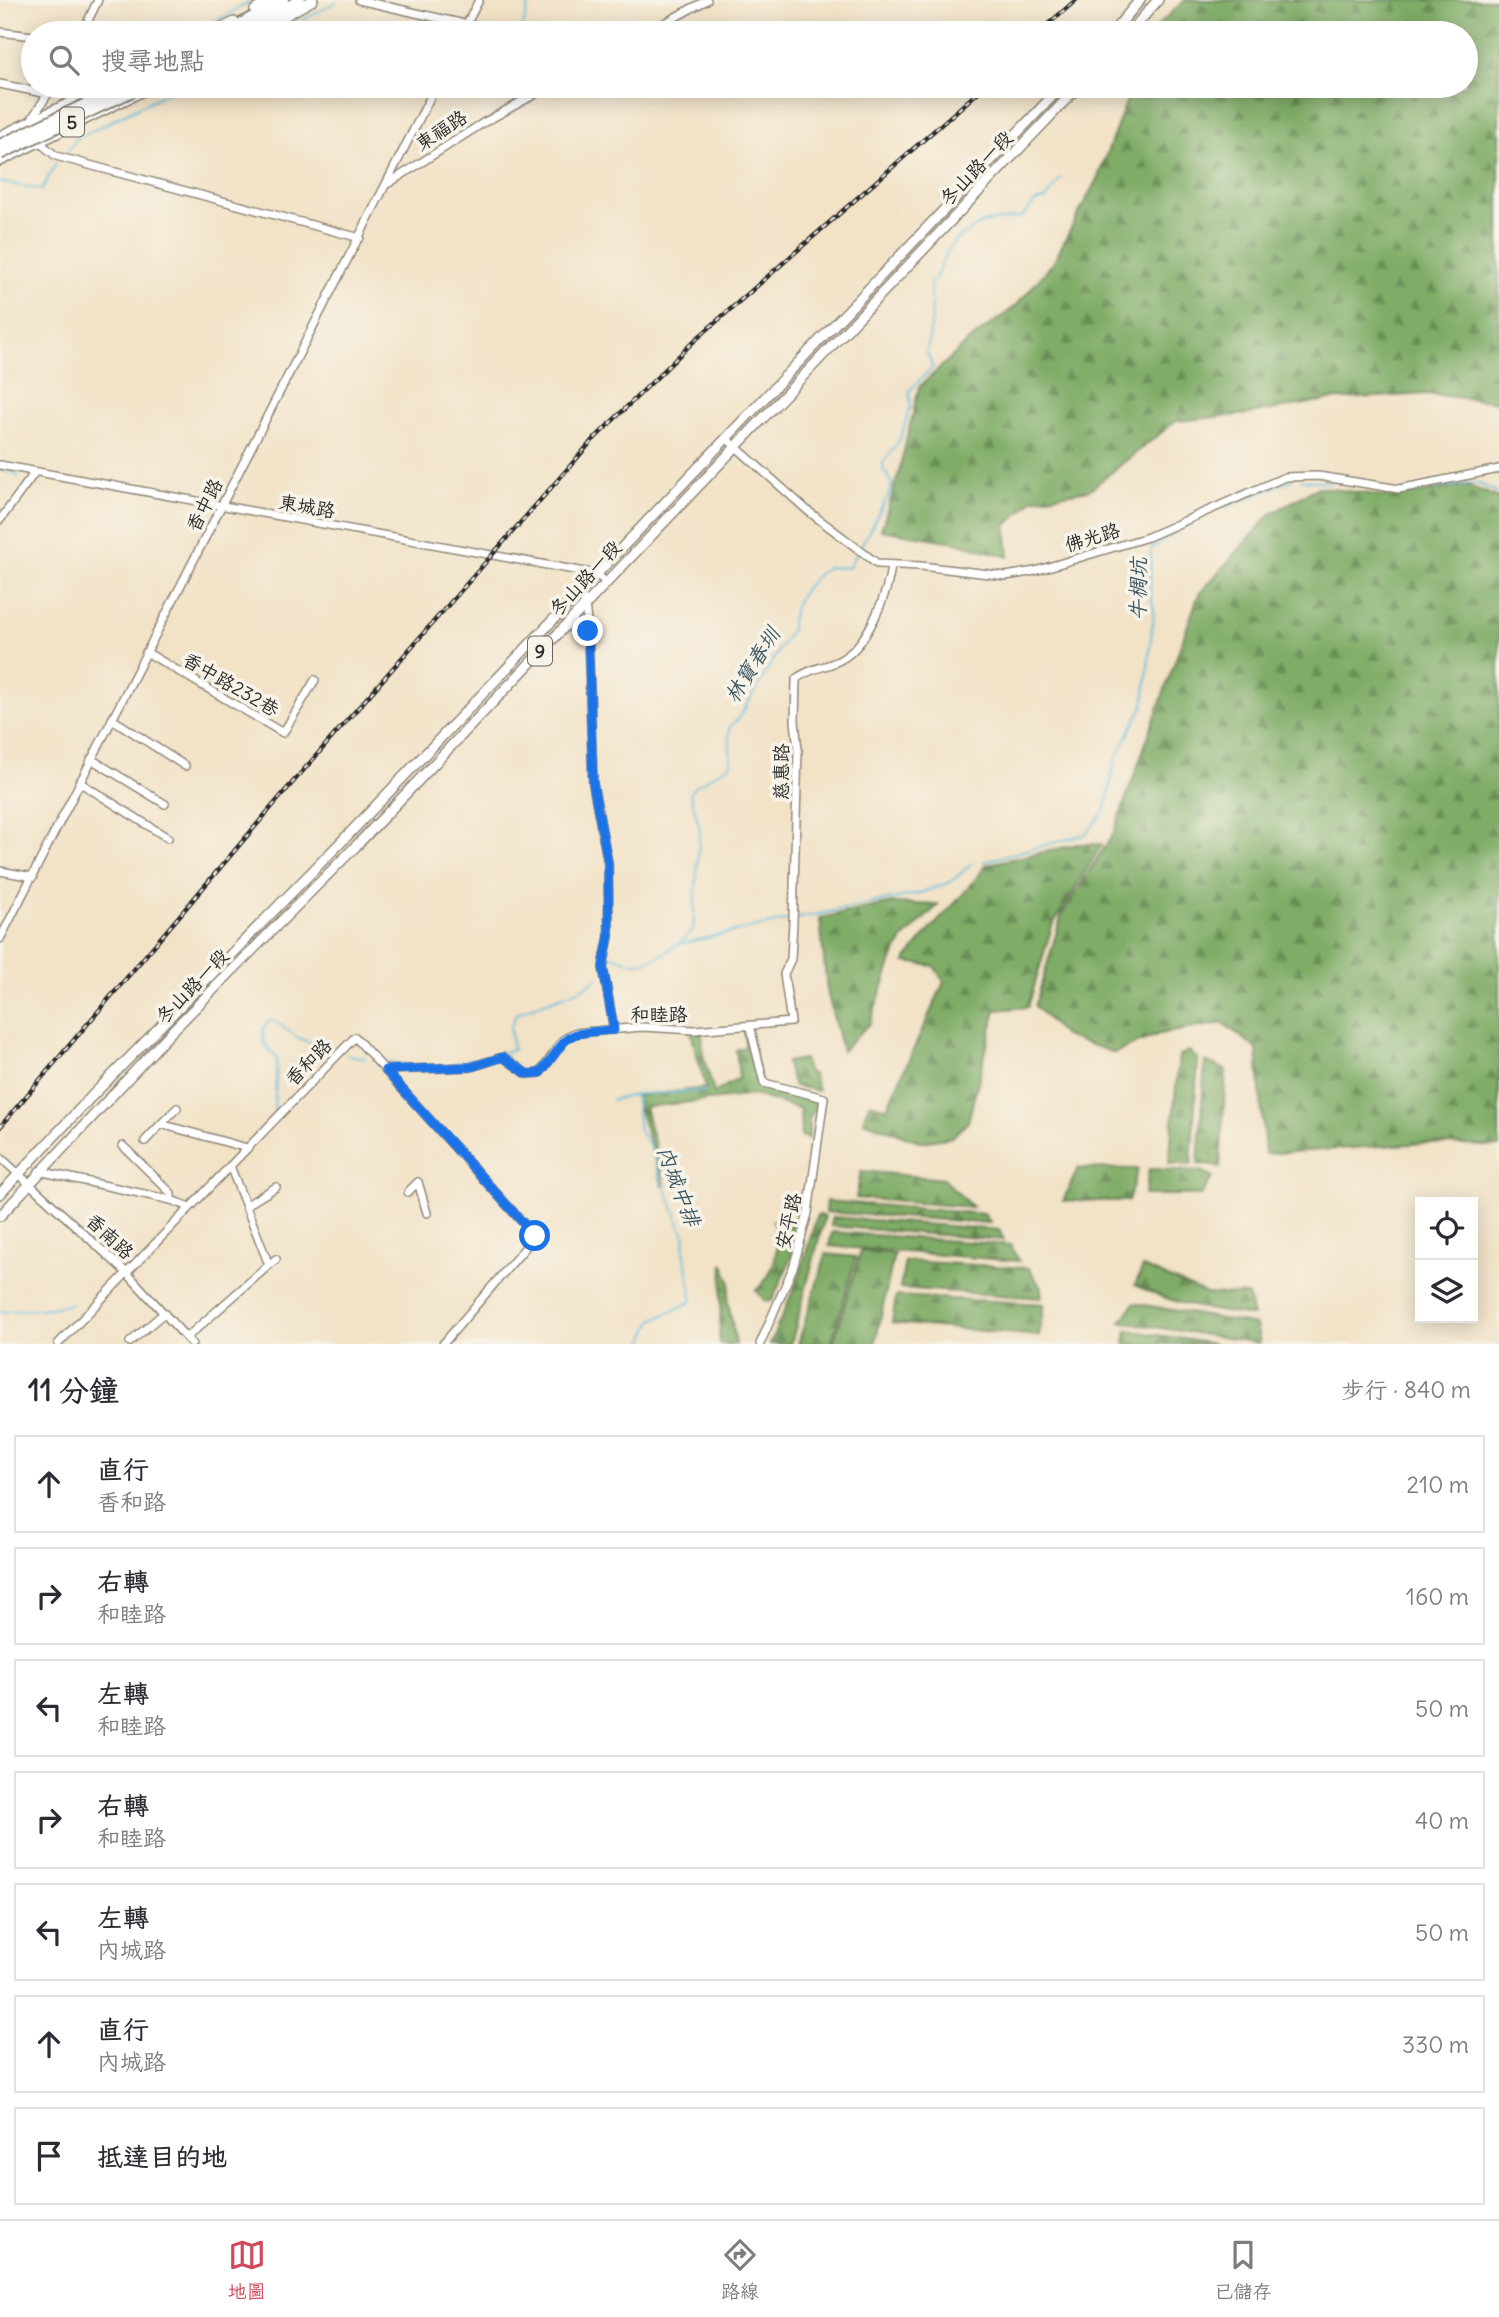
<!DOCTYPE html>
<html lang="zh-TW">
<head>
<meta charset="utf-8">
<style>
	:root { --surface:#fff; --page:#f2f2f3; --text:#2b2b33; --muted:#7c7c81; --line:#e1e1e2; --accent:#d1495b }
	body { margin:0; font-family:Delius,"LXGW WenKai TC",sans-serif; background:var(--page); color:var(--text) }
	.controls { position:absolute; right:21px; bottom:21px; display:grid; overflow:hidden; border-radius:0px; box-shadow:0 4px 18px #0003 }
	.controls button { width:63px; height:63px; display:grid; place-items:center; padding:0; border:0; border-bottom:2px solid var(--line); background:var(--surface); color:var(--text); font:35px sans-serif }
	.stop { position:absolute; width:21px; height:21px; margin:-16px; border:5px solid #1a73e8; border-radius:50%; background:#fff }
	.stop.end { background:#1a73e8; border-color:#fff; box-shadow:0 2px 7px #0008 }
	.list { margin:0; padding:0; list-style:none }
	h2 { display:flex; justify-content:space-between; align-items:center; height:91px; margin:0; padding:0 28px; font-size:30px }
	h2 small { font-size:23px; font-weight:400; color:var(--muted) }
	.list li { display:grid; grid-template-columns:46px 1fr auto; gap:21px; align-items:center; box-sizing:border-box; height:98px; margin:0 14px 14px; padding:0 14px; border:2px solid var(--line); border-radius:0px }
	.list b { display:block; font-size:26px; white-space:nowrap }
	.list p { margin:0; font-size:23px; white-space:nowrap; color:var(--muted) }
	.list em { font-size:23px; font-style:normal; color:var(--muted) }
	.icon { flex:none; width:38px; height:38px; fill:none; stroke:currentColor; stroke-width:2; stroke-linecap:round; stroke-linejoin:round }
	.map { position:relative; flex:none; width:1499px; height:1344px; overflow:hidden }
	.search { position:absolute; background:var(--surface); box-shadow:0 4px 18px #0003; left:21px; right:21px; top:21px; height:77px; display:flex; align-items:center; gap:18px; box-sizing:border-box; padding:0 24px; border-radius:38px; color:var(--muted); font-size:26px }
	.sheet { height:875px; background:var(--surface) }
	nav { display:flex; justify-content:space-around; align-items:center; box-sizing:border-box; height:98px; border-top:2px solid var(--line); background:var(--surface); font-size:19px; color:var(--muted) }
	nav a { display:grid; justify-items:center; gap:4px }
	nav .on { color:var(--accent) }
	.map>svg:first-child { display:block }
	.forest { fill:url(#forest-firs); stroke:#556c48; stroke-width:2 }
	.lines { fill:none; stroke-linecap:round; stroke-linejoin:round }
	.stream { stroke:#5ebcdc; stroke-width:2 }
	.minor-casing { stroke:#8e8678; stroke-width:10 }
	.major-casing { stroke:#8e8678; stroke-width:12 }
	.highway-casing { stroke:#8e8678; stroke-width:14 }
	.minor { stroke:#fff; stroke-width:7 }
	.major { stroke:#fff; stroke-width:9 }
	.highway { stroke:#fff; stroke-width:10 }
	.rail-casing { stroke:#2b2b2b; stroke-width:4.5 }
	.rail { stroke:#f7f3e8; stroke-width:2; stroke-dasharray:5; stroke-linecap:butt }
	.highway-bridge-casing { stroke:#8e8678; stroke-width:14; stroke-linecap:butt }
	.highway-bridge { stroke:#fff; stroke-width:10 }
	.route { stroke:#1a73e8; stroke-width:9 }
	.labels { text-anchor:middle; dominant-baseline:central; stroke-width:7; stroke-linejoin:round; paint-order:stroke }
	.shield { fill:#f7f3e8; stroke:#686764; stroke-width:2 }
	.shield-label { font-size:18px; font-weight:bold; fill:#2b2b2b }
	.street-label { font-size:19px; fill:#2b2b2b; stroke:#f7f3e8 }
	.water-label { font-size:21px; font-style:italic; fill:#3a5660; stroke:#f7f3e8 }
</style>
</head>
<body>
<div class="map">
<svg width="1499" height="1344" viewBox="0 0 1499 1344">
	<defs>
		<pattern id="forest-firs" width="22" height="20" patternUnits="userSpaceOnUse" patternTransform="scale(1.75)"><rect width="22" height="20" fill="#7fac66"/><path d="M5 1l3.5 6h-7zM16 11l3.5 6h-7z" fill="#688c54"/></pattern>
	</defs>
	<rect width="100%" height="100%" fill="#f7f3e8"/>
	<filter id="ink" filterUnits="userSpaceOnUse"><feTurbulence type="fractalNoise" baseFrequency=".0143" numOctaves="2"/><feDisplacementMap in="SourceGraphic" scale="14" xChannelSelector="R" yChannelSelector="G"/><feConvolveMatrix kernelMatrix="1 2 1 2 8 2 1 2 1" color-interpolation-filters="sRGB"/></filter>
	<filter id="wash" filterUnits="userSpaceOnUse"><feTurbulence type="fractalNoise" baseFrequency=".00686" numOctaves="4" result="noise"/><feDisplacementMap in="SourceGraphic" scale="28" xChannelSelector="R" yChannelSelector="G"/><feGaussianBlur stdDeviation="1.57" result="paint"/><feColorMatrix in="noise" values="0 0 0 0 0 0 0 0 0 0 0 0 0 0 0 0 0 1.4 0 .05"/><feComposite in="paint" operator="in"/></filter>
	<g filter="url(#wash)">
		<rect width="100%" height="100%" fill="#f2e2c6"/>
		<g class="forest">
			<path d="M1185 0H1499V402L1427 394 1327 400 1249 414 1176 421 1089 490 1033 499 1006 526 1009 557 955 542 881 530 899 472 919 387 970 340 1016 306 1053 263 1098 177 1132 86H1466V33H1150Z"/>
			<path d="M1467 485 1499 498V1147L1426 1143 1265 1154 1257 1049 1223 1023 1159 1034 1114 1053 1064 1036 1035 1006 1062 914 1114 832 1199 594 1271 514 1318 487 1393 497Z"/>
			<path d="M1078 844H1102L1052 926 1028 1007 996 1010 968 1122 952 1137 922 1142 863 1121 869 1103 887 1108 944 982 934 966 905 962C928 926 962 901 986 865Z"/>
			<path d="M892 903 938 905 903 939 893 958 870 1023 842 1051 827 991 820 918Z"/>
			<path d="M745 1031H749L762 1087 817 1101 818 1105 809 1118V1139L801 1136 800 1109 754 1095 645 1107 665 1185 663 1186 635 1096 706 1088 691 1033H702L703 1055 714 1093 739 1078 736 1050 745 1047Z"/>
			<path d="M1189 1051 1198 1060 1191 1165 1169 1163 1179 1056Z"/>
			<path d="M804 1059 807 1072 813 1074 818 1091 794 1086 786 1062Z"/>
			<path d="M1205 1061 1226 1070 1220 1167 1198 1164Z"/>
			<path d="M1078 1168 1138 1169 1128 1201H1063Z"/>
			<path d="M1149 1169 1201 1171 1213 1177 1201 1195H1145Z"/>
			<path d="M861 1171 944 1179 972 1207 856 1198Z"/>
			<path d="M826 1201 984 1214 991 1223 825 1212Z"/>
			<path d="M817 1215 825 1216 791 1344H770L800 1274Z"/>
			<path d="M832 1217 999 1230 1004 1240 831 1226Z"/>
			<path d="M773 1221 799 1227 791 1258 772 1301 764 1300 756 1290C775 1276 782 1242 773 1221Z"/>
			<path d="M832 1232 1010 1245 1019 1261 829 1246Z"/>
			<path d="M861 1250 894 1254 875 1344H833Z"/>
			<path d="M826 1254 856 1257 831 1344H798Z"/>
			<path d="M905 1261 1029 1268 1041 1288 1042 1298 900 1288Z"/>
			<path d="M723 1263 730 1282 728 1301 736 1344H719Z"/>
			<path d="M1143 1267 1207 1294 1248 1295 1253 1316C1211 1311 1172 1304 1135 1285Z"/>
			<path d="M896 1296 1044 1304 1039 1336 892 1323Z"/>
			<path d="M1134 1303 1256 1325 1260 1343 1121 1322Z"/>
			<path d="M1127 1330 1215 1344H1125Z"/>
		</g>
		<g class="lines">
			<g class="stream">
				<path d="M522 30 530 0"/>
				<path d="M192 33 254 0"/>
				<path d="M280 33 336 2"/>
				<path d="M51 105 92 86"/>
				<path d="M68 150 76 139 180 86"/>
				<path d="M0 182 42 190 56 163"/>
				<path d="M0 470 16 473 18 477"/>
				<path d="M1301 480 1331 482"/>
				<path d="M1377 489 1390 494 1399 492"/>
				<path d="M1404 491 1477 483 1499 493"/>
				<path d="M1226 507 1292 480"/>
				<path d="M861 546 890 492 892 483 883 469V463L900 440 911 404 909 391 933 367 927 353 932 319 930 281 935 280 945 255 955 241 982 223 1022 217 1035 202 1046 199 1061 178"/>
				<path d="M983 862 1086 834 1106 809 1115 760 1144 704 1154 610 1150 591 1151 549 1193 521"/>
				<path d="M795 919 917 894 951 882 971 864"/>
				<path d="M675 945 789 920"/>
				<path d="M608 963 611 956C620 957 630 964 639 963 656 961 683 943 693 930L700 828 690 794 693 788 731 764 729 728 740 717 791 629C791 603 807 582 828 567L848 568 858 551"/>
				<path d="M347 1055 365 1058"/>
				<path d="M389 1062 412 1066"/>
				<path d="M452 1064 513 1050 510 1029 516 1014C543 1000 578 996 600 976"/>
				<path d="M636 1097 639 1131 649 1145 685 1238C681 1260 694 1280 691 1302L653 1320 642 1344"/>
				<path d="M612 1100 639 1094 705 1091"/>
				<path d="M274 1112 277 1059 264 1043 263 1029 269 1021H275L298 1038 331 1051"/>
				<path d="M0 1312C25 1309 45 1311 71 1304"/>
			</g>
		</g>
	</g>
	<g filter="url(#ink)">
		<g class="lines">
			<g class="minor-casing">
				<g id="minor">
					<path d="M359 0 504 33"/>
					<path d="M0 32 33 36"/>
					<path d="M82 33 98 0"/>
					<path d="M462 33 479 0"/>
					<path d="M646 33 707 0"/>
					<path d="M0 84 48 94"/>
					<path d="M31 120 53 86"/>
					<path d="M39 142 56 156 360 238"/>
					<path d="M389 183 483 123 550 86"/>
					<path d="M726 438 808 511 878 564 921 566 1006 576 1035 571 1148 537 1285 477 1318 476 1399 489 1499 469"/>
					<path d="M0 465 596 574 606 582"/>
					<path d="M0 520 35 472"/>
					<path d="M578 592 585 603 588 631 593 784 608 863 609 936 603 967 614 1030"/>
					<path d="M146 652 283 733 315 680"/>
					<path d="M112 719 185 766"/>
					<path d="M91 759 165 804"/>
					<path d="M79 782 168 838"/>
					<path d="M0 871 33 877"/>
					<path d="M0 939 436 86"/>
					<path d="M750 1027 764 1083 824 1098 808 1213 794 1265 760 1344"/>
					<path d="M385 1070 471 1067 503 1057 527 1074 540 1073 563 1040 574 1033 642 1027 694 1030 791 1022 784 974 791 959 793 922 798 750 795 721 796 679C812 666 830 668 845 657 869 641 888 593 891 566"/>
					<path d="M161 1124 177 1108"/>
					<path d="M145 1141 161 1124 247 1148"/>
					<path d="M123 1146 171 1193V1200"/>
					<path d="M0 1157 127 1273 192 1344"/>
					<path d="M230 1166 269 1265"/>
					<path d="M39 1171 171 1200 190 1207"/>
					<path d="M408 1192 418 1182 427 1213"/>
					<path d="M247 1205 276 1187"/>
					<path d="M187 1337 276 1259"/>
					<path d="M130 1342 164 1313"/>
					<path d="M58 1344 355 1037 535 1236 443 1344"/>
				</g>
			</g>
			<g class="major-casing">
				<g id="major">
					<path d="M255 10 272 0"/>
					<path d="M212 33 234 22"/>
					<path d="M254 33 313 0"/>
					<path d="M1112 33 1140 0"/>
					<path d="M1129 33 1158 0"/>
					<path d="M0 136 105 86"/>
					<path d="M0 161 153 86"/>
					<path d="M0 1194 91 1097 348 835 1062 86"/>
					<path d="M0 1216 174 1029 357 845 1079 86"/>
				</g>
			</g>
			<g class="highway-casing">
				<g id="highway">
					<path d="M225 33 283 0"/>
					<path d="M242 33 300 0"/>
				</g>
			</g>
			<use href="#minor" class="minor"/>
			<use href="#major" class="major"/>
			<use href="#highway" class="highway"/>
			<g class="rail-casing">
				<g id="rail">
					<path d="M1038 33 1076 0"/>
					<path d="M0 1127 287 789 592 441 693 342 985 86"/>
				</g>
			</g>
			<use href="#rail" class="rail"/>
			<g class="highway-bridge-casing">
				<g id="highway-bridge">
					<path d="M0 145 124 86"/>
					<path d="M0 154 143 86"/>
				</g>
			</g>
			<use href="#highway-bridge" class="highway-bridge"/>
		</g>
	</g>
	<g class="lines" filter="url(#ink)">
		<path class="route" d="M535 1236 385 1070 471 1067 503 1057 527 1074 540 1073C574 1033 557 1034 614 1030L603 967 609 936 608 863 593 784 588 631"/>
	</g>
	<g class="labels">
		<g class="shield">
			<rect x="60" y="107.5" width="24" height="29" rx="5"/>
			<rect x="528" y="636.5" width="24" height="29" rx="5"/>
		</g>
		<g class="shield-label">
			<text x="72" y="122">5</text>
			<text x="540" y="651">9</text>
		</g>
		<g class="street-label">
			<text transform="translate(441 130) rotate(-33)">東福路</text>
			<text transform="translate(976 168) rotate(-46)">冬山路一段</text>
			<text transform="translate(204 505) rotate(-63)">香中路</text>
			<text transform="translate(307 506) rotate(10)">東城路</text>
			<text transform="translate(1092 537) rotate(-17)">佛光路</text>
			<text transform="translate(585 578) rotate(-47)">冬山路一段</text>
			<text transform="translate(231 684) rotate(30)">香中路232巷</text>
			<text transform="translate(781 772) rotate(-90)">慈惠路</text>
			<text transform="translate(192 986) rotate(-46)">冬山路一段</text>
			<text x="659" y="1014">和睦路</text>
			<text transform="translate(308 1062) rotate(-46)">香和路</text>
			<text transform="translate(788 1221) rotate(-77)">安平路</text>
			<text transform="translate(110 1236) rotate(43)">香南路</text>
		</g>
		<g class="water-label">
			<text transform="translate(1138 589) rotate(-89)">牛椆坑</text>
			<text transform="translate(752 665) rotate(-58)">林寶春圳</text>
			<text transform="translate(679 1186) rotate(69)">內城中排</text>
		</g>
	</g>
</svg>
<div class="controls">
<button><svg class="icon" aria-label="locate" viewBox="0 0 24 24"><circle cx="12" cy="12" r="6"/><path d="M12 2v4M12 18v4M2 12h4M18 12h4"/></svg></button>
<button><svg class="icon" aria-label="layers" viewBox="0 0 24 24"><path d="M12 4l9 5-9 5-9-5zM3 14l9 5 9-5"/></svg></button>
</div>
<div class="stop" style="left:535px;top:1236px"></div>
<div class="stop end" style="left:588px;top:631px"></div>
<div class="search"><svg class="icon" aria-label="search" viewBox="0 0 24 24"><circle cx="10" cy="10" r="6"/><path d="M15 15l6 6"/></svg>搜尋地點</div>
</div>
<section class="sheet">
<h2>11 分鐘<small>步行 · 840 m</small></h2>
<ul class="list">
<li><svg class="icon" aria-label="ahead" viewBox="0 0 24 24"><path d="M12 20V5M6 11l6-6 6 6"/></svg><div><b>直行</b><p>香和路</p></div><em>210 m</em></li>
<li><svg class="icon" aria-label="right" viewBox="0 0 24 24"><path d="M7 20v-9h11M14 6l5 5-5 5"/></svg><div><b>右轉</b><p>和睦路</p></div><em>160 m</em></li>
<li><svg class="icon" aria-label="left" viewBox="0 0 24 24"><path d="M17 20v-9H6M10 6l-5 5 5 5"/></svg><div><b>左轉</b><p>和睦路</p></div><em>50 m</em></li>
<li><svg class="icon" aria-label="right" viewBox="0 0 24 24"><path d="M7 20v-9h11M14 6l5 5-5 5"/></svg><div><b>右轉</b><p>和睦路</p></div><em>40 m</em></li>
<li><svg class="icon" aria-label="left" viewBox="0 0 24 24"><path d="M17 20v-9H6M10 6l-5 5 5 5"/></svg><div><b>左轉</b><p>內城路</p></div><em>50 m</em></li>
<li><svg class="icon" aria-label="ahead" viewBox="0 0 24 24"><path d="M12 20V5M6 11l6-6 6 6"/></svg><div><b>直行</b><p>內城路</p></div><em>330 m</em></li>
<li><svg class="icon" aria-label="arrive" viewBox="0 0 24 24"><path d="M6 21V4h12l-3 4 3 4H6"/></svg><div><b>抵達目的地</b></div></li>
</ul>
</section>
<nav>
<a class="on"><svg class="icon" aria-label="map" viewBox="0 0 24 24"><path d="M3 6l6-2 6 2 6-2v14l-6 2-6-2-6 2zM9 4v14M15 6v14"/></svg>地圖</a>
<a><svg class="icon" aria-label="directions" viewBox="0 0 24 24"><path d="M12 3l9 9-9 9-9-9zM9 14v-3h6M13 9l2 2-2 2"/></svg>路線</a>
<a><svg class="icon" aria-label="saved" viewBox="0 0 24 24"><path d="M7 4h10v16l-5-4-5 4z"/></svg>已儲存</a>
</nav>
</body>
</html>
